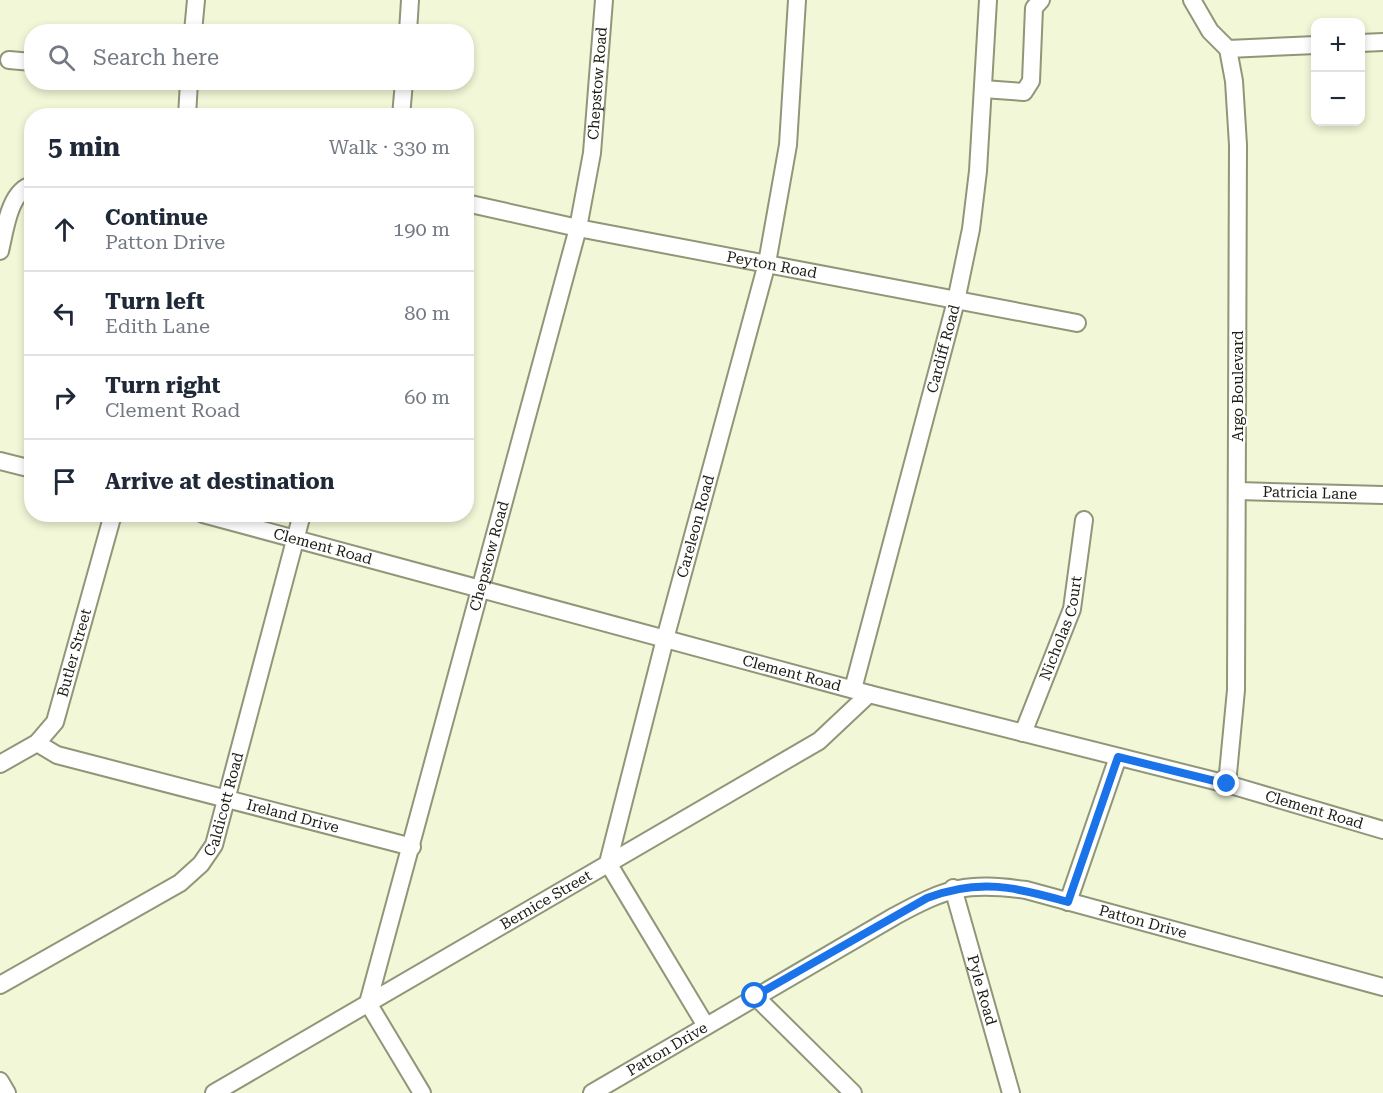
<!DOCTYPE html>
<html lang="en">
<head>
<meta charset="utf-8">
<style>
	:root { --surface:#fff; --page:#f2f2f3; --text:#1f2937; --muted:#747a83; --line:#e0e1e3 }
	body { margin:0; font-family:"Roboto Serif",serif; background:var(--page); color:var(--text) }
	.controls { position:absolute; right:18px; top:18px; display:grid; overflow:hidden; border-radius:12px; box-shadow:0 3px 9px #0003 }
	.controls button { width:54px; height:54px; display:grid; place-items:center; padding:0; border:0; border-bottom:2px solid var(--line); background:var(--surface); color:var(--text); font:30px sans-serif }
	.stop { position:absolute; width:18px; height:18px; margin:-14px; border:4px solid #1a73e8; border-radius:50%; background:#fff }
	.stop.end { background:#1a73e8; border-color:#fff; box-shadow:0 2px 6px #0008 }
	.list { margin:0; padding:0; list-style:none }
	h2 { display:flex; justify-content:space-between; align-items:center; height:78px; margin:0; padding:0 24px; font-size:26px }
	h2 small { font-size:20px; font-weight:400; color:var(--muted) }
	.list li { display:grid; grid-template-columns:39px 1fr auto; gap:18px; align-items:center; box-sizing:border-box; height:84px; padding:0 24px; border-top:2px solid var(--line) }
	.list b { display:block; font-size:22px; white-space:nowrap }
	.list p { margin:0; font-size:20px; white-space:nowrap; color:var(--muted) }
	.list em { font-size:20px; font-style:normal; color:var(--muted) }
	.icon { flex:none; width:33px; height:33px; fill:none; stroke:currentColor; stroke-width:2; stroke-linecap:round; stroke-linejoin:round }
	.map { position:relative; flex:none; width:1383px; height:1093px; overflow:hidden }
	.search { position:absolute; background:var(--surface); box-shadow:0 3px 9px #0003; left:24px; top:24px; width:450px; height:66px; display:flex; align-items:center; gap:15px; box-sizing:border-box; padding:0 21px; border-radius:24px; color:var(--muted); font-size:22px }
	.panel { position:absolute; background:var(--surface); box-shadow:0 3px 9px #0003; left:24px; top:108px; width:450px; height:414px; border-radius:24px }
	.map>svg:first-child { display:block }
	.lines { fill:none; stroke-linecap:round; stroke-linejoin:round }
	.minor-casing { stroke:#909678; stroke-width:20 }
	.minor { stroke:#fff; stroke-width:16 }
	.route { stroke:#1a73e8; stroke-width:8 }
	.labels { text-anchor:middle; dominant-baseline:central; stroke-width:4.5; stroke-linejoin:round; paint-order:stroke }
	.street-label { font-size:15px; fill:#1a1d11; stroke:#fff }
</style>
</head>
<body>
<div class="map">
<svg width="1383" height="1093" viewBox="0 0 1383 1093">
	<rect width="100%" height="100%" fill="#f1f7d7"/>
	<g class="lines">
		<g class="minor-casing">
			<g id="minor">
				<path d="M1192 0 1210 31 1228 49 1234 81 1238 145 1236 690 1227 784"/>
				<path d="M193 32 196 0"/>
				<path d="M408 32 410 0"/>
				<path d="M1360 43 1383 42"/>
				<path d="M1228 49 1316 45"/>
				<path d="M9 60 32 62"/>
				<path d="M983 89 1024 92 1031 81 1034 8 1041 0"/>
				<path d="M187 116 189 82"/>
				<path d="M401 116 404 82"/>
				<path id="s1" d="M466 203 578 228 1077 323"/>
				<path d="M0 251C5 231 9 191 32 185"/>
				<path d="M0 461 32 469"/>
				<path id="s2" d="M1238 491 1383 495"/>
				<path id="s3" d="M203 514 869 694 1227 784 1383 830"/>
				<path id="s4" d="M853 689 956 301 971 229 978 171 988 0"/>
				<path id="s5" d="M1023 733 1072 609 1084 520"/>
				<path id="s6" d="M37 743 57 755 412 847"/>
				<path id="s7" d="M0 764 37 743 55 722 113 514"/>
				<path id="s8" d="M953 888 1011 1093"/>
				<path d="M1068 902 1118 757"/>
				<path id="s9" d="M0 985 180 883 201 864 214 845 302 514"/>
				<path d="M755 996 853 1093"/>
				<path id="s10" d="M706 1026 608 863 665 639 767 263 788 145 797 0"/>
				<path d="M0 1081 7 1093"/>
				<path id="s11" d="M214 1093 819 741 869 694"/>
				<path id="s12" d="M422 1093 368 1003 578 228 592 153 604 0"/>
				<path id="s13" d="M592 1093 895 916C948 887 967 882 1026 890L1383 987"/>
			</g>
		</g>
		<use href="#minor" class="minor"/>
	</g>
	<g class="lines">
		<path class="route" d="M755 996 927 898C979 878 1016 887 1068 902L1118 757 1227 784"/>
	</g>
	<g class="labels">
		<g class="street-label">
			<text stroke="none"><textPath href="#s12" startOffset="1054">Chepstow Road</textPath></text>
			<text stroke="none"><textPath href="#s1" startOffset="312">Peyton Road</textPath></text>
			<text stroke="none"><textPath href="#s4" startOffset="352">Cardiff Road</textPath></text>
			<text transform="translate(1238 386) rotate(-90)">Argo Boulevard</text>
			<text stroke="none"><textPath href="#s2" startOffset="72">Patricia Lane</textPath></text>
			<text stroke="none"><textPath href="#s10" startOffset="538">Careleon Road</textPath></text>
			<text stroke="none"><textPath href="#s3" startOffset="124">Clement Road</textPath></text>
			<text stroke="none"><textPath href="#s12" startOffset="568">Chepstow Road</textPath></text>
			<text stroke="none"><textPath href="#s5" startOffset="112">Nicholas Court</textPath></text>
			<text stroke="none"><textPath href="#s7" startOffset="142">Butler Street</textPath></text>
			<text stroke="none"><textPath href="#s3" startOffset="610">Clement Road</textPath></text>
			<text stroke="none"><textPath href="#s9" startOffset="300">Caldicott Road</textPath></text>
			<text stroke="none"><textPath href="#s3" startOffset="1150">Clement Road</textPath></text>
			<text stroke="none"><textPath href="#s6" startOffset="267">Ireland Drive</textPath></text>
			<text stroke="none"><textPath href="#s11" startOffset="384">Bernice Street</textPath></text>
			<text stroke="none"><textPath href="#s13" startOffset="609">Patton Drive</textPath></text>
			<text stroke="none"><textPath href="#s8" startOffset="106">Pyle Road</textPath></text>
			<text stroke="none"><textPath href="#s13" startOffset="87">Patton Drive</textPath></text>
		</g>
	</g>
</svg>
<div class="controls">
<button>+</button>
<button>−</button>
</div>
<div class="stop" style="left:755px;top:996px"></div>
<div class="stop end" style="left:1227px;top:784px"></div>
<div class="search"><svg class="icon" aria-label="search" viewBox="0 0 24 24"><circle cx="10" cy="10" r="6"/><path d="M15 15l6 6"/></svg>Search here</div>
<section class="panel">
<h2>5 min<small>Walk · 330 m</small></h2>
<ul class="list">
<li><svg class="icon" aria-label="ahead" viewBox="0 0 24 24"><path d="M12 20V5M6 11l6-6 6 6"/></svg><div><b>Continue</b><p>Patton Drive</p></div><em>190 m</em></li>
<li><svg class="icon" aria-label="left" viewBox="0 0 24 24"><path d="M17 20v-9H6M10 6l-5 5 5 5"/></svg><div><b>Turn left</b><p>Edith Lane</p></div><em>80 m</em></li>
<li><svg class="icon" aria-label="right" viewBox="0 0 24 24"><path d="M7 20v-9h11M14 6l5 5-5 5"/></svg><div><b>Turn right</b><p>Clement Road</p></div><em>60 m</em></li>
<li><svg class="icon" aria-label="arrive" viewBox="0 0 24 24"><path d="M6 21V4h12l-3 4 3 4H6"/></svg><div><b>Arrive at destination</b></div></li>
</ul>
</section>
</div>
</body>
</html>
